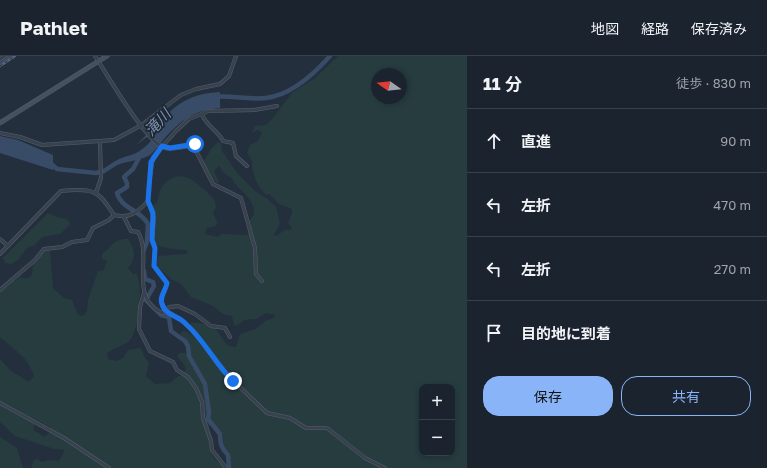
<!DOCTYPE html>
<html lang="ja">
<head>
<meta charset="utf-8">
<style>
	:root { --surface:#1b232e; --page:#282f3a; --text:#f1f3f6; --muted:#a0a4aa; --line:#39404a; --accent:#8ab4f8 }
	body { margin:0; font-family:"Golos Text","Noto Sans JP",sans-serif; background:var(--page); color:var(--text) }
	.controls { position:absolute; right:12px; bottom:12px; display:grid; overflow:hidden; border-radius:8px; box-shadow:0 2px 6px #0003 }
	.controls button { width:36px; height:36px; display:grid; place-items:center; padding:0; border:0; border-bottom:1px solid var(--line); background:var(--surface); color:var(--text); font:20px sans-serif }
	.compass { position:absolute; left:371px; top:12px; width:36px; height:36px; border-radius:50%; background:var(--surface); box-shadow:0 2px 6px #0003; rotate:284deg }
	.stop { position:absolute; width:12px; height:12px; margin:-9px; border:3px solid #1a73e8; border-radius:50%; background:#fff }
	.stop.end { background:#1a73e8; border-color:#fff; box-shadow:0 1px 4px #0008 }
	.list { margin:0; padding:0; list-style:none }
	h2 { display:flex; justify-content:space-between; align-items:center; height:52px; margin:0; padding:0 16px; font-size:17px }
	h2 small { font-size:13px; font-weight:400; color:var(--muted) }
	.list li { display:grid; grid-template-columns:26px 1fr auto; gap:12px; align-items:center; box-sizing:border-box; height:64px; padding:0 16px; border-top:1px solid var(--line) }
	.list b { display:block; font-size:15px; white-space:nowrap }
	.list em { font-size:13px; font-style:normal; color:var(--muted) }
	.actions { display:flex; gap:8px; padding:12px 16px }
	.actions a { flex:1; padding:9px 0; border:1px solid var(--accent); border-radius:16px; text-align:center; font-size:14px; color:var(--accent) }
	.actions .main { background:var(--accent); color:#111 }
	.icon { flex:none; width:22px; height:22px; fill:none; stroke:currentColor; stroke-width:2; stroke-linecap:round; stroke-linejoin:round }
	.map { position:relative; flex:none; width:467px; height:412px; overflow:hidden }
	header { display:flex; align-items:center; gap:24px; box-sizing:border-box; height:56px; padding:0 20px; background:var(--surface); border-bottom:1px solid var(--line) }
	header strong { font-size:19px }
	nav { display:flex; gap:22px; margin-inline-start:auto; font-size:14px }
	main { display:flex }
	aside { flex:1; background:var(--surface) }
	.map>svg:first-child { display:block }
	.green { fill:#263c3f; fill-rule:evenodd }
	.water { fill:#394c67 }
	.lines { fill:none; stroke-linecap:round; stroke-linejoin:round }
	.river { stroke:#394c67; stroke-width:4.5 }
	.minor-casing { stroke:#565f6c; stroke-width:4 }
	.secondary-casing { stroke:#565f6c; stroke-width:5 }
	.minor { stroke:#38414e; stroke-width:3 }
	.secondary { stroke:#465061; stroke-width:4 }
	.rail-casing { stroke:#5a6575; stroke-width:2.5 }
	.rail { stroke:#1d2633; stroke-width:1; stroke-dasharray:3; stroke-linecap:butt }
	.route { stroke:#1a73e8; stroke-width:5 }
	.labels { text-anchor:middle; dominant-baseline:central; stroke-width:3.5; stroke-linejoin:round; paint-order:stroke }
	.water-label { font-size:15px; font-style:italic; fill:#7c92b1; stroke:#1d2633 }
</style>
</head>
<body>
<header>
<strong>Pathlet</strong>
<nav><a>地図</a><a>経路</a><a>保存済み</a></nav>
</header>
<main>
<div class="map">
<svg width="467" height="412" viewBox="0 0 467 412">
	<rect width="100%" height="100%" fill="#242f3e"/>
	<g class="green">
		<path d="M338 0H467V412H31L34 404 37 403 42 406 49 404 59 405 65 394 54 393 15 380 0 366V349L35 368 33 374 45 381 49 377 50 371 0 345V303L11 315 29 326 34 320C27 299 15 295 0 281V236L20 221 27 223 32 219 33 208 46 194H50L53 232 64 242 72 244 78 259 83 260 87 255 88 244 98 215H103L107 205 102 203V198C113 190 112 183 128 183 135 193 137 202 128 212L133 218 136 217C144 227 139 276 129 285 123 290 114 292 107 297L108 303 117 305 123 302 128 294 141 292 144 300 149 307 146 320 155 328 170 327 178 320H184C188 309 183 308 177 300L179 297H189L188 287 181 279V276L185 275 192 279 195 278V275L190 267C200 266 214 269 219 277 224 285 226 291 236 291L240 278 256 273 265 265 274 262 275 259 266 257 256 263 244 264 236 270 234 269 232 260 223 258 213 250 191 241 181 228 171 223 158 211 157 205 158 200 186 198 188 196 185 194C135 190 163 183 152 149L156 148C159 141 159 134 164 128 178 114 191 121 202 132 210 139 221 146 213 157L217 166 216 170 207 172 205 178 218 181 221 178 248 179 249 165C266 149 235 133 232 122L224 117 219 110 214 115 219 126 217 127 214 125 205 109 204 105 211 93 218 86 221 87 222 95 238 118 255 135 269 144 276 151 280 168 274 179 276 180 286 173 291 174 292 172 288 167 292 157V153L279 148 269 138 266 139C257 130 252 118 252 105L247 97 250 89 258 85 262 76 257 74 252 77 255 70 266 69 273 62 292 37 315 22ZM377 18H401V42H377ZM422 331H452V397H422ZM211 369 217 372 222 378 223 391 229 398 230 410 227 411C206 402 212 392 207 373Z"/>
		<path d="M48 157 60 162 67 163 70 168 60 178 42 181 35 189 27 192 18 204 11 208 5 207 3 202Z"/>
		<path d="M0 381 17 392 23 412H0Z"/>
	</g>
	<g class="water">
		<path d="M220 36V52C194 54 181 64 164 83 160 88 155 95 150 99 138 106 124 104 112 112L111 109C118 102 122 102 131 99 142 96 154 84 158 73L136 89C166 62 176 38 220 36Z"/>
		<path d="M0 80 18 84 53 99V114L0 97Z"/>
	</g>
	<g class="lines">
		<g class="river">
			<path d="M0 6 10 0"/>
			<path d="M214 41C231 39 249 44 266 42 292 39 314 18 330 0"/>
			<path d="M139 102 133 113 124 121 127 127V131L117 137C121 153 141 154 148 168L147 186 143 196"/>
			<path d="M49 106 57 113 96 117 104 115 116 107"/>
			<path d="M144 215 145 223 153 226 154 230 146 244 161 259 169 261 171 275 185 285 188 290 189 300 205 328 209 357 208 363 220 378C220 387 221 392 228 399L229 412"/>
		</g>
		<g class="minor-casing">
			<g id="minor">
				<path d="M95 0C107 18 146 87 165 92 173 94 189 90 195 88"/>
				<path d="M0 3 5 0"/>
				<path d="M202 59C207 70 220 77 223 85L233 87 236 100 247 110"/>
				<path d="M0 77 20 81 42 89 114 84 140 70 181 39 196 33 220 28 229 20 236 0"/>
				<path d="M193 89 213 128 241 142 255 192 256 218 262 225"/>
				<path d="M96 137 101 122 100 86"/>
				<path d="M148 145 154 162 152 184 155 192 154 210 167 227 161 244 165 254 180 263 196 278 223 315 267 357 290 362 306 372H327L365 402 385 412"/>
				<path d="M124 161 131 175 138 176C153 201 128 241 162 257L169 251 178 250 195 258 211 270 225 272 230 281"/>
				<path d="M0 183 8 190"/>
				<path d="M0 198 61 135C71 134 90 132 98 139 105 144 109 152 114 159 130 163 138 156 148 145L149 128 153 101 176 75 189 63 209 55 254 54 277 50"/>
				<path d="M0 234 35 204 44 193 62 191 72 186 87 184 93 172 109 164 114 159"/>
				<path d="M144 237 140 251 139 273 150 295 173 306 177 314 188 321 196 332 202 346 203 362 211 385 212 394 226 412"/>
				<path d="M0 347 64 382 109 412"/>
			</g>
		</g>
		<g class="secondary-casing">
			<path id="secondary" d="M0 67 107 0"/>
		</g>
		<use href="#minor" class="minor"/>
		<use href="#secondary" class="secondary"/>
		<g class="rail-casing">
			<path id="rail" d="M0 10 15 0"/>
		</g>
		<use href="#rail" class="rail"/>
	</g>
	<g class="lines">
		<path class="route" d="M195 88 170 92 162 90 151 106 148 145 153 157 152 184 155 192 154 210 167 227C166 234 159 241 162 248 165 259 178 260 185 267 204 284 215 307 233 325"/>
	</g>
	<g class="labels">
		<g class="water-label">
			<text transform="translate(157 66) rotate(-47)">滝川</text>
		</g>
	</g>
</svg>
<div class="controls">
<button>+</button>
<button>−</button>
</div>
<svg class="compass" viewBox="-18 -18 36 36"><path d="M0-13l5 13h-10z" fill="#e53935"/><path d="M0 13l5-13h-10z" fill="#a0a4aa"/></svg>
<div class="stop" style="left:195px;top:88px"></div>
<div class="stop end" style="left:233px;top:325px"></div>
</div>
<aside>
<h2>11 分<small>徒歩 · 830 m</small></h2>
<ul class="list">
<li><svg class="icon" aria-label="ahead" viewBox="0 0 24 24"><path d="M12 20V5M6 11l6-6 6 6"/></svg><div><b>直進</b></div><em>90 m</em></li>
<li><svg class="icon" aria-label="left" viewBox="0 0 24 24"><path d="M17 20v-9H6M10 6l-5 5 5 5"/></svg><div><b>左折</b></div><em>470 m</em></li>
<li><svg class="icon" aria-label="left" viewBox="0 0 24 24"><path d="M17 20v-9H6M10 6l-5 5 5 5"/></svg><div><b>左折</b></div><em>270 m</em></li>
<li><svg class="icon" aria-label="arrive" viewBox="0 0 24 24"><path d="M6 21V4h12l-3 4 3 4H6"/></svg><div><b>目的地に到着</b></div></li>
</ul>
<div class="actions"><a class="main">保存</a><a>共有</a></div>
</aside>
</main>
</body>
</html>
